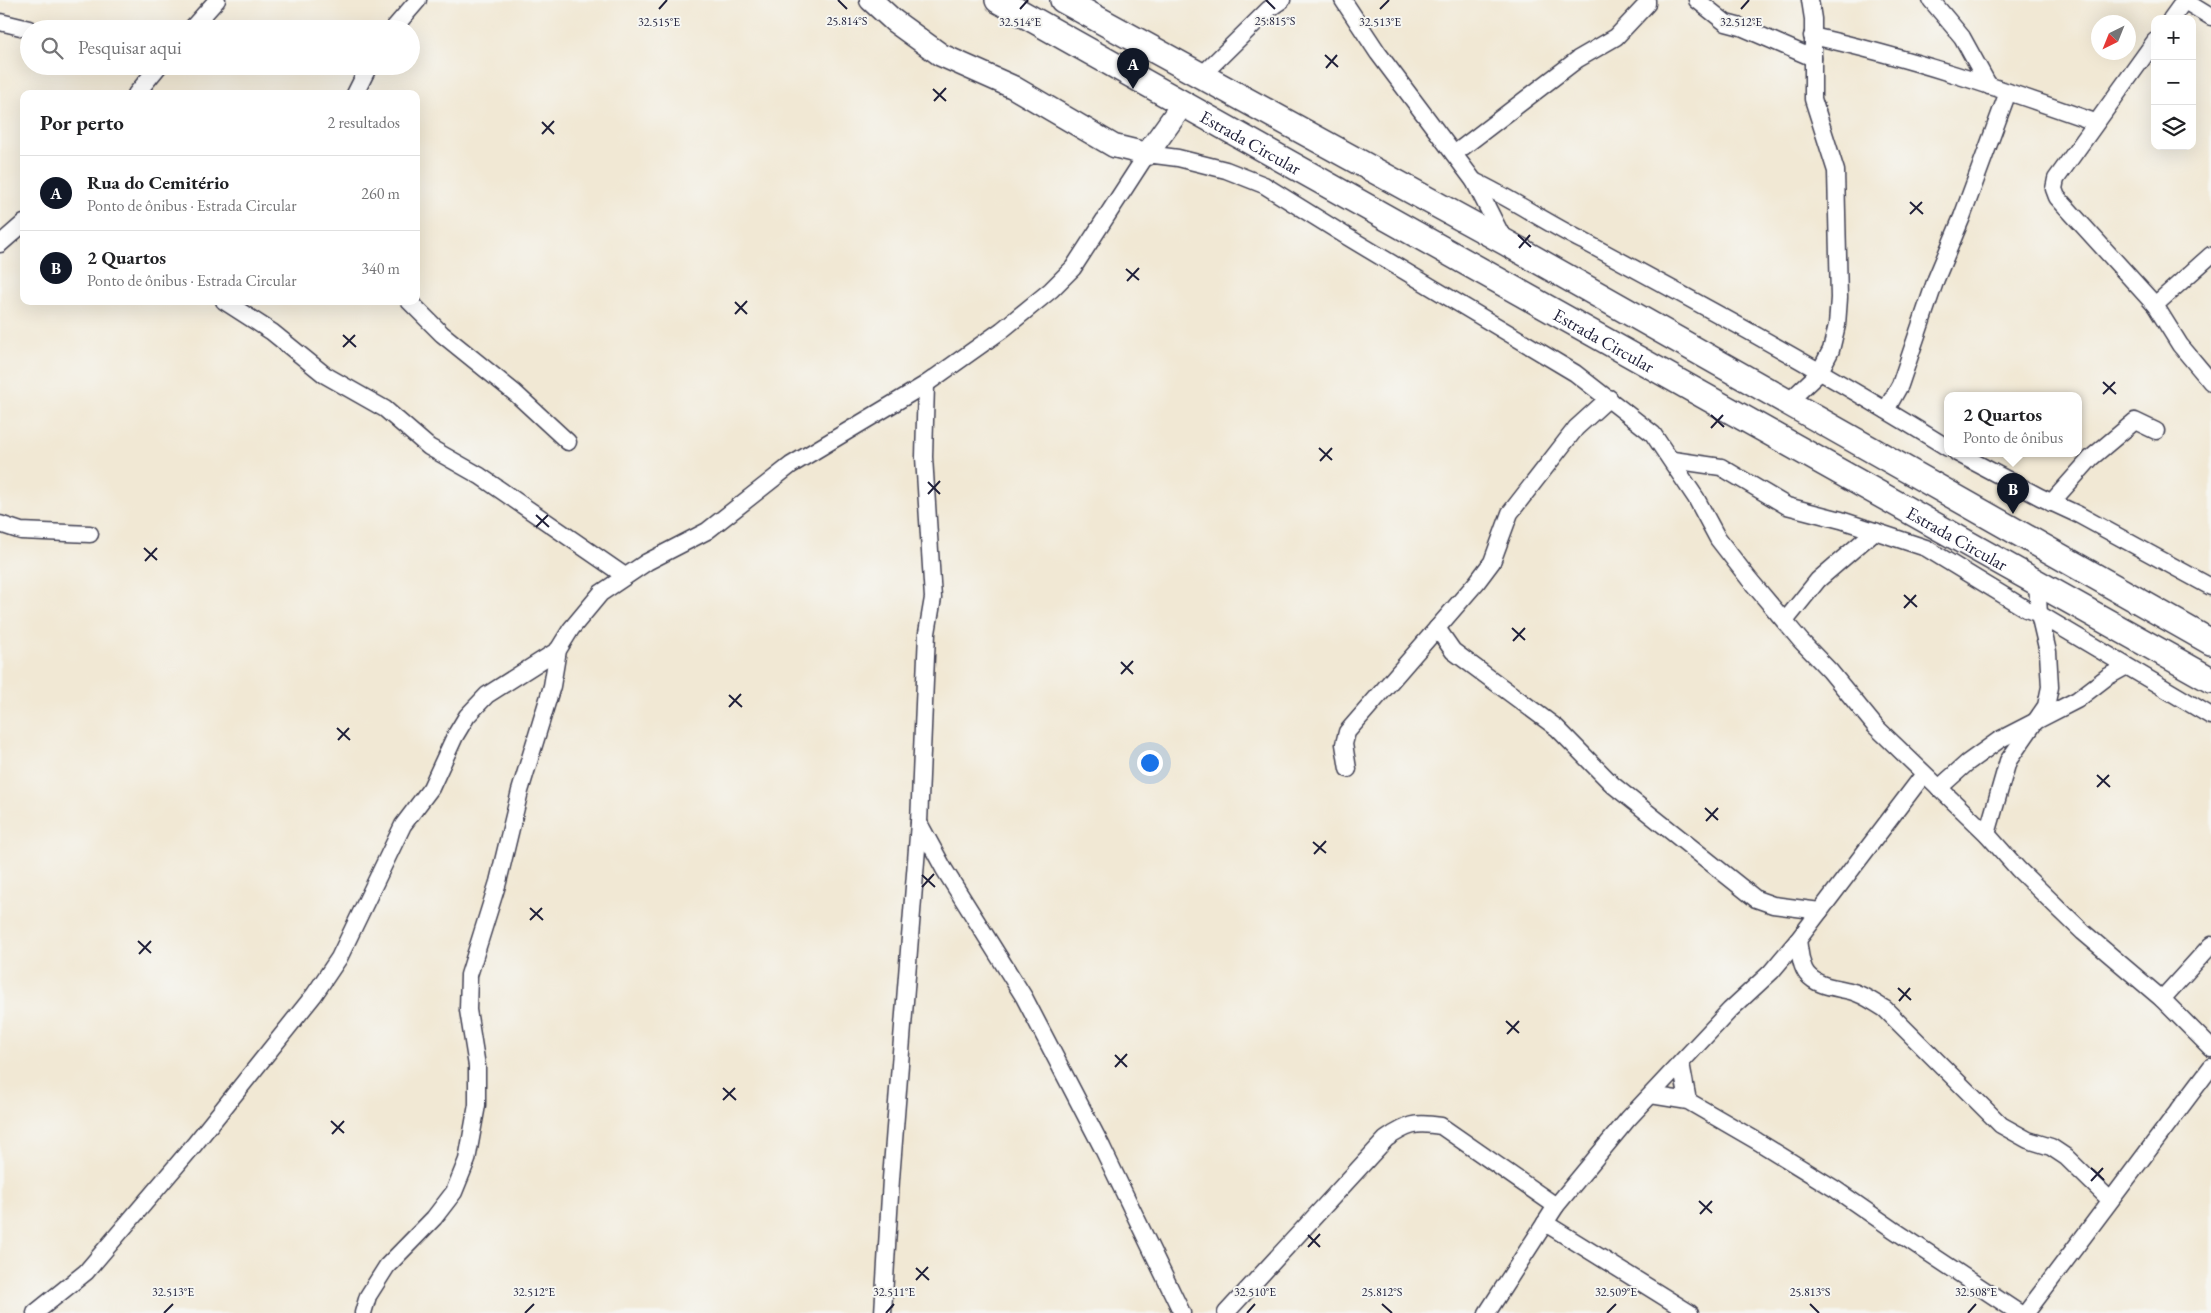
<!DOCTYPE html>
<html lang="pt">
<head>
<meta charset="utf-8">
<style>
	:root { --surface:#fff; --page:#f2f2f2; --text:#202124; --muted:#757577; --line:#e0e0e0; --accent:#111827 }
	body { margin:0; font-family:"EB Garamond",serif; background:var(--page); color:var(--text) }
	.controls { position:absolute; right:15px; top:15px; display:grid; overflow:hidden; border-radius:10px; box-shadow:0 5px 20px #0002 }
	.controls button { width:45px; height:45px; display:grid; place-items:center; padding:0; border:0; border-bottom:1px solid var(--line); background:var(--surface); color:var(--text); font:25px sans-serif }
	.compass { position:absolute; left:2091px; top:15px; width:45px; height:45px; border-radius:50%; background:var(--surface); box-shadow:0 5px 20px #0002; rotate:223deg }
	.you { position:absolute; left:1149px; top:762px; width:18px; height:18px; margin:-12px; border:4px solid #fff; border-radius:50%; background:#1a73e8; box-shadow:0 0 0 8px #1a73e833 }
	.badge { display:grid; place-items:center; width:32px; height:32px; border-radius:50%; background:var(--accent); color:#fff; font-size:16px; font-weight:700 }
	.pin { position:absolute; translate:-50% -41px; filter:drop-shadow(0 1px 2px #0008) }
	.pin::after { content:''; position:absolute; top:26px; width:18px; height:15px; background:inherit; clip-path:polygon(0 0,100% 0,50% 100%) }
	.popup { position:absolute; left:1944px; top:392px; width:138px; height:65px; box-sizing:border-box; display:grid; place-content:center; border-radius:10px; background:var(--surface); filter:drop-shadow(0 1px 4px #0005); font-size:16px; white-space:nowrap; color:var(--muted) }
	.popup b { font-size:19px; color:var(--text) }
	.popup::after { content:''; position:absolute; left:50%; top:100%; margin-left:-10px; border:10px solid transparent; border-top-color:var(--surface) }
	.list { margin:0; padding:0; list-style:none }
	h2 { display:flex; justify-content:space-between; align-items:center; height:65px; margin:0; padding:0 20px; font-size:21px }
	h2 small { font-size:16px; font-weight:400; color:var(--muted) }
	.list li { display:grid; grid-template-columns:32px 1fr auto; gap:15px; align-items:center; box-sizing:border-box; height:75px; padding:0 20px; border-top:1px solid var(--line) }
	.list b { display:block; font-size:19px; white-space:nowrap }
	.list p { margin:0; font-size:16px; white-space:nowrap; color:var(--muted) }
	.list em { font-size:16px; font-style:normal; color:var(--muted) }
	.icon { flex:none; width:28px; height:28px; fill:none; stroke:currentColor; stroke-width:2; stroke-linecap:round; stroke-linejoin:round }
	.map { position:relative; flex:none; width:2211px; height:1313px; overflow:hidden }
	.search { position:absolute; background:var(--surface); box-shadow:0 5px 20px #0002; left:20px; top:20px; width:400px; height:55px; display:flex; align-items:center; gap:12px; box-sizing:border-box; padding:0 18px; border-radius:28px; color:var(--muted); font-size:19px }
	.panel { position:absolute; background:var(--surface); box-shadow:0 5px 20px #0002; left:20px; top:90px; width:400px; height:215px; border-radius:10px }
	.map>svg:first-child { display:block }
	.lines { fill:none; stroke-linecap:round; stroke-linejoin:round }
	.street-casing { stroke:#414052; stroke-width:19 }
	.secondary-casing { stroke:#414052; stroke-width:25 }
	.primary-casing { stroke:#414052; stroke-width:28 }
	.street { stroke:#fff; stroke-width:16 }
	.secondary { stroke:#fff; stroke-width:22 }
	.primary { stroke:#fff; stroke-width:25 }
	.ticks { fill:none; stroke:#22223b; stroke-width:2 }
	.labels { text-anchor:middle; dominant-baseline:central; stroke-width:4; stroke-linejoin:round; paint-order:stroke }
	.street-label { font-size:18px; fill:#22223b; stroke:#f6f6f2 }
	.ticks-label { font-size:12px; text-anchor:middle; fill:#22223b; stroke:#f6f6f2; stroke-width:4; stroke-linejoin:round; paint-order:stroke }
</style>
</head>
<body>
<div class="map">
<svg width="2211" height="1313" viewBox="0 0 2211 1313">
	<rect width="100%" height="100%" fill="#f6f6f2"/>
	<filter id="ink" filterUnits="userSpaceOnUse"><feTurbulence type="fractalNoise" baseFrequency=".02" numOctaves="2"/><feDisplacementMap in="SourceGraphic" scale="10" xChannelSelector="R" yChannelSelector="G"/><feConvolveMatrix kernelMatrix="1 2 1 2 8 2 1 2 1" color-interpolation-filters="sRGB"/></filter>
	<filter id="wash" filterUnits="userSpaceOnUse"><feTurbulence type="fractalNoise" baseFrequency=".0096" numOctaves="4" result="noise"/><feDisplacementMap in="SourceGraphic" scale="20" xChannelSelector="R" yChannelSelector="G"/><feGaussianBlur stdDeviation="1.12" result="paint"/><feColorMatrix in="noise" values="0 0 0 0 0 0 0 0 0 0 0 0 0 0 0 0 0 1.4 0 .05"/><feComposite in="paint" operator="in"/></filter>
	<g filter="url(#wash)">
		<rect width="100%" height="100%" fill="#f1e8d4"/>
	</g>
	<g filter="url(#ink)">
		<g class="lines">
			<g class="street-casing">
				<g id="street">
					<path d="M1343 0 1378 53 1474 181 1505 242"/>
					<path d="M1697 0 1726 23 1741 27 1813 58"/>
					<path d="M1931 0 1962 37 1989 86"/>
					<path d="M2183 0 2211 17"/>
					<path d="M2171 19 2184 1"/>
					<path d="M0 22 29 29"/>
					<path d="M191 29 217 0"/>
					<path d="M393 29 418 0"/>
					<path d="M1812 36C1908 57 2002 89 2095 122"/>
					<path d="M2155 41 2056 179 2054 189 2057 197 2155 305 2180 345 2211 382"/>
					<path d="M1200 77 1269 9 1282 0"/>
					<path d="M136 94 159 66"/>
					<path d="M355 94 369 66"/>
					<path d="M1454 154 1578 59 1616 37 1647 4V0"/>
					<path d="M1474 181C1512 199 1545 222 1583 241 1706 307 1829 374 1948 448"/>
					<path d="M0 244 24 223"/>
					<path d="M224 301 272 332 325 375 385 409 429 447 480 476 625 576"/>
					<path d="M409 301 442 334 515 393 568 442"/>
					<path d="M2155 305 2211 255"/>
					<path d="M1787 403 1819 373 1831 350 1837 325 1839 298 1836 171 1813 99V19L1810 0"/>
					<path d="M1886 410 1900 385 1936 279 1962 217 2008 92"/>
					<path d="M1957 453 2040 497 2079 515 2211 587"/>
					<path d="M1673 460 1721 467 1787 506 1841 520 1926 548 2026 609 2039 614 2211 716"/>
					<path d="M2051 503 2091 458 2135 421 2156 431"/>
					<path d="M0 524 21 531 90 534"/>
					<path d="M1785 621 1818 580 1875 531"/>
					<path d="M1437 628 1453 651 1557 728 1613 785 1756 899 1773 905 1820 911"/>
					<path d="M1348 769 1344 744 1347 732 1477 582 1492 562 1510 513 1576 428 1609 398"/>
					<path d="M1939 788 1967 763 1999 740 2077 700 2107 677 2125 667"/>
					<path d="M919 823 944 869 1024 997 1102 1147 1182 1313"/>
					<path d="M1987 834 2008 761 2046 706 2050 687 2048 652 2039 614 2037 582"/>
					<path d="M1798 940C1800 951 1800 965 1807 974 1818 987 1835 987 1850 991 1863 994 1873 1002 1885 1009L2001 1125 2028 1140 2051 1147 2066 1157 2110 1200"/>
					<path d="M2162 999 2211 945"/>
					<path d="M1681 1063 1688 1101"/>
					<path d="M1651 1095 1688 1101 1757 1141 1835 1189 1894 1230 2019 1313"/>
					<path d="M1545 1223 1690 1313"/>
					<path d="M35 1313 86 1272 194 1145 314 995 339 958 403 825 431 788 455 736 467 716 487 695 558 650"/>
					<path d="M363 1313 368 1296 387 1266 434 1218 454 1192 467 1160 477 1105V1066L468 1010 469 975 498 882 520 791 552 686 558 650 571 629 601 593 647 562 707 531 791 465 926 384 1002 330 1051 290 1073 268 1147 154 1178 158 1226 170 1264 185 1346 236 1575 373 1653 434 1696 498 1718 539 1749 579 1801 641 1830 671 1875 726 1987 834 2018 869 2083 932 2162 999 2211 1048"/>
					<path d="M883 1313 891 1179 919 823 927 633 933 598 924 457 926 384"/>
					<path d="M1226 1313 1386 1139C1408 1124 1415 1122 1441 1126L1556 1206"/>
					<path d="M1487 1313 1556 1206 1628 1119 1730 1010 1771 972 1798 940 1924 774"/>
					<path d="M2026 1313 2211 1067"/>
				</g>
			</g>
			<g class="secondary-casing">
				<path id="secondary" d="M871 0 894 21 941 55 1013 87 1114 146 1147 154 1183 104"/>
			</g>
			<g class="primary-casing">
				<g id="primary">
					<path id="s1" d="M998 0 2211 680"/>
					<path d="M1063 0 1505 242 2211 642"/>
				</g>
			</g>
			<use href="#street" class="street"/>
			<use href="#secondary" class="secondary"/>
			<use href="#primary" class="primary"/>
		</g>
	</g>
	<path class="ticks" d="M838 0 847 9M1266 0 1275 9M659 9 667 0M1020 9 1028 0M1380 9 1389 0M1741 9 1749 0M1325 55 1338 67M1326 68 1337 55M933 89 946 101M934 101 946 88M542 122 554 134M542 134 554 121M1910 202 1923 214M1910 214 1922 202M1518 235 1531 247M1519 248 1530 235M1126 269 1139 280M1127 281 1139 268M735 302 747 314M735 314 747 301M343 335 356 347M343 347 355 335M2103 382 2116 394M2103 394 2115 382M1711 415 1724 427M1711 428 1723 415M1319 448 1332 460M1320 461 1332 448M928 482 940 494M928 494 940 481M536 515 549 527M536 527 548 515M144 548 157 560M145 561 157 548M1904 595 1917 607M1904 608 1916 595M1512 628 1525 640M1513 641 1525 628M1121 662 1133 674M1121 674 1133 661M729 695 742 707M729 707 741 694M337 728 350 740M338 740 349 728M2097 775 2110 787M2097 787 2109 775M1705 808 1718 820M1706 821 1718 808M1313 842 1326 853M1314 854 1326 841M922 875 935 887M922 887 934 874M530 908 543 920M530 920 542 908M138 941 151 953M139 954 151 941M1898 988 1911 1000M1899 1001 1910 988M1506 1021 1519 1033M1507 1034 1519 1021M1115 1055 1127 1067M1115 1067 1127 1054M723 1088 736 1100M723 1100 735 1088M331 1121 344 1133M332 1134 344 1121M2091 1168 2104 1180M2091 1181 2103 1168M1699 1201 1712 1213M1700 1214 1712 1201M1308 1235 1320 1247M1308 1247 1320 1234M916 1268 929 1280M916 1280 928 1267M1382 1304 1392 1313M1810 1304 1819 1313M164 1313 173 1304M525 1313 534 1304M886 1313 894 1304M1247 1313 1255 1304M1607 1313 1616 1304M1968 1313 1976 1304"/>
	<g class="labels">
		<g class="street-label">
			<text stroke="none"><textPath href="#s1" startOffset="290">Estrada Circular</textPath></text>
			<text stroke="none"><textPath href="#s1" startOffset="695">Estrada Circular</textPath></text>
			<text stroke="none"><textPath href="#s1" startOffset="1100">Estrada Circular</textPath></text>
		</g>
	</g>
	<g class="ticks-label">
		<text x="847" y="25">25.814°S</text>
		<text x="1275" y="25">25.815°S</text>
		<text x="659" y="26">32.515°E</text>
		<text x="1020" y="26">32.514°E</text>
		<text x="1380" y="26">32.513°E</text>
		<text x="1741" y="26">32.512°E</text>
		<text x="173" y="1296">32.513°E</text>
		<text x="534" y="1296">32.512°E</text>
		<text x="894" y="1296">32.511°E</text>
		<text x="1255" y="1296">32.510°E</text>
		<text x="1616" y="1296">32.509°E</text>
		<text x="1976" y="1296">32.508°E</text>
		<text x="1382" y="1296">25.812°S</text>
		<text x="1810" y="1296">25.813°S</text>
	</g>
</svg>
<div class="controls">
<button>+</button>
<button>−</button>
<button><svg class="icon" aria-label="layers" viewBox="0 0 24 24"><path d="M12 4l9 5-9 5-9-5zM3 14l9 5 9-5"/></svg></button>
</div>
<svg class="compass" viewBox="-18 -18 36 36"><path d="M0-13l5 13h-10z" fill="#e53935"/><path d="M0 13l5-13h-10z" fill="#757577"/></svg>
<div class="you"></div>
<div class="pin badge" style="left:1133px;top:89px">A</div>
<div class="pin badge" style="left:2013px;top:514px">B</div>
<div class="popup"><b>2 Quartos</b>Ponto de ônibus</div>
<div class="search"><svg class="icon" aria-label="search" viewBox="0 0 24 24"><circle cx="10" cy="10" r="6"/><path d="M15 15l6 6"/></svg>Pesquisar aqui</div>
<section class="panel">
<h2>Por perto<small>2 resultados</small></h2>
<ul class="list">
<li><span class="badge">A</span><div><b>Rua do Cemitério</b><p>Ponto de ônibus · Estrada Circular</p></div><em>260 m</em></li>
<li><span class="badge">B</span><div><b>2 Quartos</b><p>Ponto de ônibus · Estrada Circular</p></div><em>340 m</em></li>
</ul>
</section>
</div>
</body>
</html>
